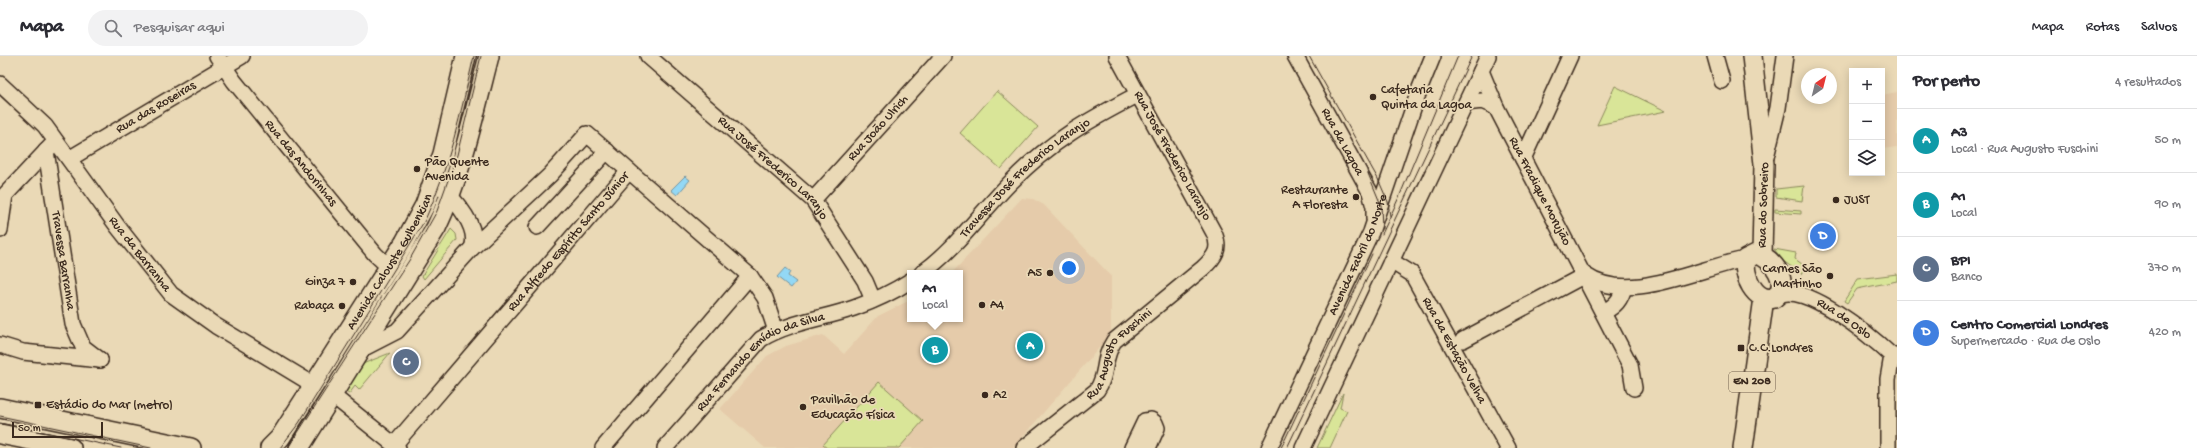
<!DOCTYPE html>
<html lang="pt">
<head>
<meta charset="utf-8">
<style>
	:root { --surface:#fff; --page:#f2f2f3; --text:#2b2b33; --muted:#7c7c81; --line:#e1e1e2; --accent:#0f766e }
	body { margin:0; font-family:"Gochi Hand",sans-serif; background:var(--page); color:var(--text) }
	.controls { position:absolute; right:12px; top:12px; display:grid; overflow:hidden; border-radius:0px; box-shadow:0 2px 10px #0003 }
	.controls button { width:36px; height:36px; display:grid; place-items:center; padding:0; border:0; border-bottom:1px solid var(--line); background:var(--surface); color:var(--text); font:20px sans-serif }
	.compass { position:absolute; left:1801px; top:12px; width:36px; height:36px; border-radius:50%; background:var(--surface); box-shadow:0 2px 10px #0003; rotate:35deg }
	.scale { position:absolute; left:12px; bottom:10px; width:91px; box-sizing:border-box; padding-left:4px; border:2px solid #3b2a1e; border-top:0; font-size:11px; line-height:14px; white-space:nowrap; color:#3b2a1e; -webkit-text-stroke:3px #ead9b6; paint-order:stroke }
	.you { position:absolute; left:1069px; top:212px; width:14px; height:14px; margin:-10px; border:3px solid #fff; border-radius:50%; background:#1a73e8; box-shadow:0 0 0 6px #1a73e833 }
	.badge { display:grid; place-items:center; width:26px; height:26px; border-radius:50%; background:var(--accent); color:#fff; font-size:13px; font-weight:700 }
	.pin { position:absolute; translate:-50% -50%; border:2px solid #fff; box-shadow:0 1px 4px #0006 }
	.popup { position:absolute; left:907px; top:214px; width:56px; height:52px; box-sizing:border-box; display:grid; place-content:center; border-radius:0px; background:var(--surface); filter:drop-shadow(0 1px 3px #0005); font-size:13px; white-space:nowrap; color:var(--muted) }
	.popup b { font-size:15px; color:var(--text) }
	.popup::after { content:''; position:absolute; left:50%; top:100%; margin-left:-8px; border:8px solid transparent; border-top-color:var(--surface) }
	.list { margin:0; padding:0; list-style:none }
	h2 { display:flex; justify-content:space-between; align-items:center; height:52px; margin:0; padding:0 16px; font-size:17px }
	h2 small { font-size:13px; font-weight:400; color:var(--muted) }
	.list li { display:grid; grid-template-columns:26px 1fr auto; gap:12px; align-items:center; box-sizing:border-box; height:64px; padding:0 16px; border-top:1px solid var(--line) }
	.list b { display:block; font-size:15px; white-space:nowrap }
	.list p { margin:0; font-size:13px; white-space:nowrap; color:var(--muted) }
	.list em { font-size:13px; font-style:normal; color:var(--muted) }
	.icon { flex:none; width:22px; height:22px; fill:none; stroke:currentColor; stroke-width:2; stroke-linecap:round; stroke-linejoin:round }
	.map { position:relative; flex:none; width:1897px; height:392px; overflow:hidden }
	header { display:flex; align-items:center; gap:24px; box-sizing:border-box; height:56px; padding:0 20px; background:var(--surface); border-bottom:1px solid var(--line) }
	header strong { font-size:19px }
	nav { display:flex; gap:22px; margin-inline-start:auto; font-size:14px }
	.search { width:280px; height:36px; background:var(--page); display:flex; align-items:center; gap:10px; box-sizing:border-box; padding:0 14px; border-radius:22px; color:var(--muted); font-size:15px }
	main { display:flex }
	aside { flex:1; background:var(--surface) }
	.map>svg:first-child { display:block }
	.built { fill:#e5cbaa }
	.green { fill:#d9e598; stroke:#8a885b }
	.water { fill:#93d8f5; stroke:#70929f }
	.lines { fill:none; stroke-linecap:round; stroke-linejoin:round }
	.minor-casing { stroke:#3b2a1e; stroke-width:18 }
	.major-casing { stroke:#3b2a1e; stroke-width:22 }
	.minor { stroke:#ead9b6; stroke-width:15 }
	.major { stroke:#ead9b6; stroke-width:19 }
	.tram { stroke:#3b2a1e; stroke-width:1 }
	.poi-dot { fill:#3b2a1e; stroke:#ead9b6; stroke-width:1.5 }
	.labels { text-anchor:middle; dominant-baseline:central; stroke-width:3.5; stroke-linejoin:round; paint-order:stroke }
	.shield { fill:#ead9b6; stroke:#705e4c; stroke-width:1 }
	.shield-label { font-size:12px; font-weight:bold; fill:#3b2a1e }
	.poi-label { font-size:13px; fill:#3b2a1e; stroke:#ead9b6; text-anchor:start }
	.street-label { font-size:13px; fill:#3b2a1e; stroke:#ead9b6 }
</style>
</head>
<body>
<header>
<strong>Mapa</strong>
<div class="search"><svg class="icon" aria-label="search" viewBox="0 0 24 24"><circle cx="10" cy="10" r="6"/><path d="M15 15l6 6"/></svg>Pesquisar aqui</div>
<nav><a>Mapa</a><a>Rotas</a><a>Salvos</a></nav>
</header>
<main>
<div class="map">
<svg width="1897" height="392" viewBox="0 0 1897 392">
	<rect width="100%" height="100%" fill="#ead9b6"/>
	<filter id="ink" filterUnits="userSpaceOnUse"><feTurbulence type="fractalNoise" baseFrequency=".025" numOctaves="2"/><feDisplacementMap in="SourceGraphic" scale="8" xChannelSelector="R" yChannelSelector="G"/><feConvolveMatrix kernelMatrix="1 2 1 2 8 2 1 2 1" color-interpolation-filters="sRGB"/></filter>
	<g filter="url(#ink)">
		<g class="built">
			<path d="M1897 36V91L1882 93V39Z"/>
			<path d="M1022 142 1033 143 1044 149 1111 220V278L1013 392H765L720 353 767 300 786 290 823 279 844 298 878 260 910 244V263H960V217H952Z"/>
		</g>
		<g class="green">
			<path d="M1615 30 1666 55 1597 69Z"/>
			<path d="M997 35 1038 71 1001 113 960 77Z"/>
			<path d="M1804 130 1802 145 1776 141V133Z"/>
			<path d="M1775 153 1801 155V158L1775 156Z"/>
			<path d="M451 173 456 178 457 184 424 223 422 220Z"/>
			<path d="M1774 193 1796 197 1795 203 1806 211 1802 218 1783 205Z"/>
			<path d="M1897 218V225L1857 233 1847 247 1844 245 1858 223Z"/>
			<path d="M390 297 359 334 355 330 349 338 344 335 360 309Z"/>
			<path d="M879 326 923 365 899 392H827L823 389Z"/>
			<path d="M1343 337 1340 352 1347 355 1330 392H1317Z"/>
		</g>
		<g class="water">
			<path d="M685 120 690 124 677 139 671 134Z"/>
			<path d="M785 212 790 216 788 220 796 226 791 232 777 221Z"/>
		</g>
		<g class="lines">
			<g class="minor-casing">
				<g id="minor">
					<path id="s1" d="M217 0 234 25 375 198 389 211"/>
					<path id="s2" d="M648 0 813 144 865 225 873 244"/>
					<path id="s3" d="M1295 0 1370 136 1374 151V163"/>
					<path d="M1715 0 1722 25"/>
					<path id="s4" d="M1481 15 1496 51 1630 309 1634 332"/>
					<path id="s5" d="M0 28 45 70 118 171 171 238 216 270 314 329"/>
					<path d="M1466 47 1482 45 1496 51"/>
					<path id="s6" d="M46 95 73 268 83 291 100 304"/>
					<path d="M1766 101 1778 52 1785 0"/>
					<path id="s7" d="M69 103 242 0"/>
					<path d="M1523 103 1570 0"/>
					<path id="s8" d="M813 144 943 0"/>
					<path d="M537 171 607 95"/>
					<path d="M0 174 5 139 51 90"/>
					<path d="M472 192 550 119 587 78 629 115"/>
					<path id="s9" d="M1391 205 1412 218 1508 392"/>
					<path id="s10" d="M922 217C956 193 981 156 1011 126 1051 85 1087 65 1137 39"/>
					<path d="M1585 219C1628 250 1700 211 1746 203"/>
					<path id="s11" d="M1777 240C1803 223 1873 282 1892 300H1897"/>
					<path d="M1604 256C1615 250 1621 244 1624 231"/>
					<path d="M1463 284 1585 219"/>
					<path d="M0 289 23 296 100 304"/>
					<path d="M360 294 397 275 472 192C480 172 456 146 443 132"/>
					<path d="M332 339 398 392"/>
					<path id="s12" d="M394 389 629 115 750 220 765 242 776 275"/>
					<path d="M603 392 750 220"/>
					<path id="s13" d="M665 392 761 283C789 266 823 263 854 252 874 245 893 236 910 225"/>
					<path id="s14" d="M1024 392 1097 334C1108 318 1102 303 1114 285L1203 212C1215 201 1221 193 1214 177L1117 0"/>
					<path d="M1132 392 1145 365 1151 364 1155 367 1157 372 1148 392"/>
					<path id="s15" d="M1269 392 1371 176 1420 32 1433 0"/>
					<path d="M1303 392 1488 0"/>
					<path d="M1888 392V323L1892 300"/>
				</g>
			</g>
			<g class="major-casing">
				<g id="major">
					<path d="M1752 0 1764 108 1762 199"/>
					<path d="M1756 198C1773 201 1792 229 1774 242 1755 247 1742 219 1746 203Z"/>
					<path d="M0 352 191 392"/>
					<path d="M0 378 71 392"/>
					<path id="s16" d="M270 392 280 382 314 329 405 186 425 149 443 98 466 0"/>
					<path d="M299 392 436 172C462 117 474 58 489 0"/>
					<path d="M1743 392 1764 242"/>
				</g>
			</g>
			<use href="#minor" class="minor"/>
			<use href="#major" class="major"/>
			<g class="tram">
				<path d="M1309 0 1378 123 1388 146 1390 160"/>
				<path d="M1367 115 1381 149 1382 173"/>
				<path d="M1382 178 1400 139 1458 0"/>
				<path d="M0 360 151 392"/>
				<path d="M0 367 121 392"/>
				<path d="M280 392 299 367 425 164C449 112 461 56 474 0"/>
				<path d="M288 392 410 203 437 155 457 99 481 0"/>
				<path d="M1281 392 1372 198"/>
				<path d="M1287 392 1472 0"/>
			</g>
		</g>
	</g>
	<g class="poi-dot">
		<circle cx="1373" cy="41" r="4"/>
		<circle cx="417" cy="113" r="4"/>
		<circle cx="1356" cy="141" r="4"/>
		<circle cx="1836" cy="144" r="4"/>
		<circle cx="1050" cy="217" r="4"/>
		<circle cx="1830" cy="220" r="4"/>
		<circle cx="353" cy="226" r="4"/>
		<circle cx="982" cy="249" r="4"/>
		<circle cx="342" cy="250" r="4"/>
		<rect x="1737" y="288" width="8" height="8" rx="2"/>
		<circle cx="985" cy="339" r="4"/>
		<rect x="34" y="345" width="8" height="8" rx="2"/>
		<circle cx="803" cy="351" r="4"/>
	</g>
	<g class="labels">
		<rect class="shield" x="1729" y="316" width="46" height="20" rx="3"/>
		<g class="shield-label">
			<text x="1752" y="326">EN 208</text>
		</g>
		<g class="poi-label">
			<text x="1381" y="34">Cafetaria<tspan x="1381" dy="15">Quinta da Lagoa</tspan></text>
			<text x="425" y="106">Pão Quente<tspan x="425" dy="15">Avenida</tspan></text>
			<text x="1348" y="134" text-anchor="end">Restaurante<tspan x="1348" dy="15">A Floresta</tspan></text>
			<text x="1844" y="144">JUST</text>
			<text x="1822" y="213" text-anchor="end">Carnes São<tspan x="1822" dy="15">Martinho</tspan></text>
			<text x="1042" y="217" text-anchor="end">A5</text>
			<text x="345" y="226" text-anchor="end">Ginza 7</text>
			<text x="990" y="249">A4</text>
			<text x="334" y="250" text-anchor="end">Rabaça</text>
			<text x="1749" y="292">C.C.Londres</text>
			<text x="993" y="339">A2</text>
			<text x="811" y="344">Pavilhão de<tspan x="811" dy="15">Educação Física</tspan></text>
			<text x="46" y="349">Estádio do Mar (metro)</text>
		</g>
		<g class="street-label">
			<text stroke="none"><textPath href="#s7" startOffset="101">Rua das Roseiras</textPath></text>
			<text stroke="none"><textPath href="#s8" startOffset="97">Rua João Ulrich</textPath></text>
			<text stroke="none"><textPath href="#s3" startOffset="98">Rua da Lagoa</textPath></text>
			<text transform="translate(1172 100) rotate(61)">Rua José Frederico Laranjo</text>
			<text stroke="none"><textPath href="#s1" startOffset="136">Rua das Andorinhas</textPath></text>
			<text stroke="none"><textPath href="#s2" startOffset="168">Rua José Frederico Laranjo</textPath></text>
			<text stroke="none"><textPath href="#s10" startOffset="141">Travessa José Frederico Laranjo</textPath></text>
			<text stroke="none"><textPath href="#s4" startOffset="134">Rua Fradique Morujão</textPath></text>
			<text transform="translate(1764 149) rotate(-88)">Rua do Sobreiro</text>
			<text stroke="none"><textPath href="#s12" startOffset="268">Rua Alfredo Espírito Santo Júnior</textPath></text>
			<text stroke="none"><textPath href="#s5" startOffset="221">Rua da Barranha</textPath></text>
			<text stroke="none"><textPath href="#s15" startOffset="213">Avenida Fabril do Norte</textPath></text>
			<text stroke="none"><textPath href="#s6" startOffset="111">Travessa Barranha</textPath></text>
			<text stroke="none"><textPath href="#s16" startOffset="222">Avenida Calouste Gulbenkian</textPath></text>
			<text stroke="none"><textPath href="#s11" startOffset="74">Rua de Oslo</textPath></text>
			<text stroke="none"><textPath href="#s9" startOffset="112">Rua da Estação Velha</textPath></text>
			<text stroke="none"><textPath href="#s14" startOffset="137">Rua Augusto Fuschini</textPath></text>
			<text stroke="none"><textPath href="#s13" startOffset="132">Rua Fernando Emídio da Silva</textPath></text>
		</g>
	</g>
</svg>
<div class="controls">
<button>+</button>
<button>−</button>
<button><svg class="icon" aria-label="layers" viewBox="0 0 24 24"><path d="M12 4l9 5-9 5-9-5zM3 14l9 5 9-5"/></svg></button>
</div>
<svg class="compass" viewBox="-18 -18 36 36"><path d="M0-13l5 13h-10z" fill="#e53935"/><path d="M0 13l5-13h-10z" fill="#7c7c81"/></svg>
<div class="scale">50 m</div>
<div class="you"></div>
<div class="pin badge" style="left:1030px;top:290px;background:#0f9aa8">A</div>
<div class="pin badge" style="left:935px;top:294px;background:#0f9aa8">B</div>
<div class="popup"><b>A1</b>Local</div>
<div class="pin badge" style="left:406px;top:306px;background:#5c6f8a">C</div>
<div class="pin badge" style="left:1823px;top:180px;background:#3f7fe0">D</div>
</div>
<aside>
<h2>Por perto<small>4 resultados</small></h2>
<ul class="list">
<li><span class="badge" style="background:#0f9aa8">A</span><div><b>A3</b><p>Local · Rua Augusto Fuschini</p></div><em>50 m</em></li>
<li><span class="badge" style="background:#0f9aa8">B</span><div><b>A1</b><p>Local</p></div><em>90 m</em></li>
<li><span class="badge" style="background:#5c6f8a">C</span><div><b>BPI</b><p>Banco</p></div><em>370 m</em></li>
<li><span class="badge" style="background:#3f7fe0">D</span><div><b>Centro Comercial Londres</b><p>Supermercado · Rua de Oslo</p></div><em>420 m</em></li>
</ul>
</aside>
</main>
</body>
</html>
